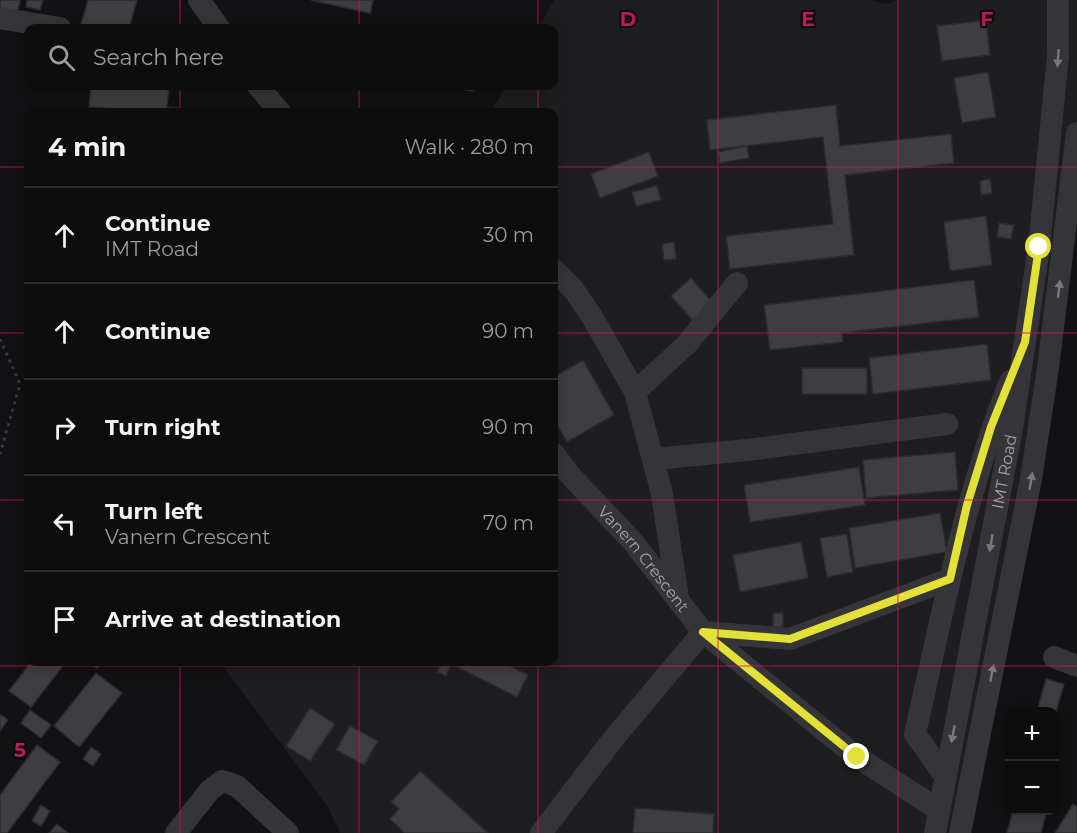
<!DOCTYPE html>
<html lang="en">
<head>
<meta charset="utf-8">
<style>
	:root { --surface:#0e0d0e; --page:#171617; --text:#f1f3f6; --muted:#9b9c9e; --line:#2e2d2e }
	body { margin:0; font-family:Montserrat,sans-serif; background:var(--page); color:var(--text) }
	.controls { position:absolute; right:18px; bottom:18px; display:grid; overflow:hidden; border-radius:12px; box-shadow:0 3px 15px #0003 }
	.controls button { width:54px; height:54px; display:grid; place-items:center; padding:0; border:0; border-bottom:2px solid var(--line); background:var(--surface); color:var(--text); font:30px sans-serif }
	.stop { position:absolute; width:18px; height:18px; margin:-14px; border:4px solid #e3e038; border-radius:50%; background:#fff }
	.stop.end { background:#e3e038; border-color:#fff; box-shadow:0 2px 6px #0008 }
	.list { margin:0; padding:0; list-style:none }
	h2 { display:flex; justify-content:space-between; align-items:center; height:78px; margin:0; padding:0 24px; font-size:26px }
	h2 small { font-size:20px; font-weight:400; color:var(--muted) }
	.list li { display:grid; grid-template-columns:39px 1fr auto; gap:18px; align-items:center; box-sizing:border-box; height:96px; padding:0 24px; border-top:2px solid var(--line) }
	.list b { display:block; font-size:22px; white-space:nowrap }
	.list p { margin:0; font-size:20px; white-space:nowrap; color:var(--muted) }
	.list em { font-size:20px; font-style:normal; color:var(--muted) }
	.icon { flex:none; width:33px; height:33px; fill:none; stroke:currentColor; stroke-width:2; stroke-linecap:round; stroke-linejoin:round }
	.map { position:relative; flex:none; width:1077px; height:833px; overflow:hidden }
	.search { position:absolute; background:var(--surface); box-shadow:0 3px 15px #0003; left:24px; top:24px; width:534px; height:66px; display:flex; align-items:center; gap:15px; box-sizing:border-box; padding:0 21px; border-radius:12px; color:var(--muted); font-size:22px }
	.panel { position:absolute; background:var(--surface); box-shadow:0 3px 15px #0003; left:24px; top:108px; width:534px; height:558px; border-radius:12px }
	.map>svg:first-child { display:block }
	.built { fill:#1e1d1f }
	.building { fill:#3e3e42; stroke:#2c2b2e; stroke-width:1.5 }
	.lines { fill:none; stroke-linecap:round; stroke-linejoin:round }
	.path { stroke:#39393e; stroke-width:3; stroke-dasharray:3 4.5; stroke-linecap:butt }
	.street { stroke:#353539; stroke-width:22 }
	.oneway { fill:#787882 }
	.route { stroke:#e3e038; stroke-width:8 }
	.grid { fill:none; stroke:#c2185b; stroke-width:1.5; stroke-opacity:0.55 }
	.labels { text-anchor:middle; dominant-baseline:central; stroke-width:4.5; stroke-linejoin:round; paint-order:stroke }
	.street-label { font-size:16px; fill:#a4a4b2; stroke:#0d0c0d }
	.grid-label { font-size:20px; text-anchor:middle; font-weight:bold; fill:#c2185b; stroke:#0d0c0d; stroke-width:4.5; stroke-linejoin:round; paint-order:stroke }
</style>
</head>
<body>
<div class="map">
<svg width="1077" height="833" viewBox="0 0 1077 833">
	<rect width="100%" height="100%" fill="#121113"/>
	<path class="built" d="M554 0H869L886 4 898 0H1077V151L960 833H340L328 807 220 662H554V112H491L506 86H554V28H538Z"/>
	<g class="building">
		<path d="M0 0H20L17 14 0 11Z"/>
		<path d="M27 0H43L40 10 26 7Z"/>
		<path d="M88 0H137L129 28H97L81 24Z"/>
		<path d="M311 0H373L370 13Z"/>
		<path d="M311 0H373L370 13Z"/>
		<path d="M986 20 990 55 942 61 937 26Z"/>
		<path d="M988 72 996 117 962 123 954 78Z"/>
		<path d="M91 86H169L167 107 212 112H150L89 107Z"/>
		<rect x="350" y="86" width="14" height="2"/>
		<path d="M437 86H474L473 91Z"/>
		<path d="M836 105 840 146 951 134 954 163 845 175 854 255 730 269 726 236 833 224 823 137 710 150 707 120Z"/>
		<path d="M747 146 749 158 720 163 718 152Z"/>
		<path d="M649 152 658 176 600 198 591 174Z"/>
		<path d="M990 179 992 193 981 195 980 181Z"/>
		<path d="M657 186 661 200 636 206 632 192Z"/>
		<path d="M986 216 992 265 950 271 944 222Z"/>
		<path d="M999 223 1014 225 1011 239 997 237Z"/>
		<path d="M674 242 676 259 664 260 662 244Z"/>
		<path d="M691 278 715 306 695 323 671 296Z"/>
		<path d="M974 280 979 317 842 333 843 342 770 350 764 305Z"/>
		<path d="M987 344 991 380 873 394 869 358Z"/>
		<path d="M583 360 614 415 567 442 554 419V377Z"/>
		<rect x="802" y="368" width="65" height="26"/>
		<path d="M955 452 958 490 866 498 863 460Z"/>
		<path d="M859 467 865 505 750 522 744 485Z"/>
		<path d="M940 513 947 552 855 568 849 528Z"/>
		<path d="M847 534 853 572 827 577 820 538Z"/>
		<path d="M801 542 808 578 740 592 733 555Z"/>
		<rect x="773" y="613" width="10" height="14"/>
		<path d="M31 662H66L31 707 9 691Z"/>
		<path d="M88 662H101L97 668Z"/>
		<path d="M442 662H452L446 676 437 672Z"/>
		<path d="M458 662H502L528 675 517 697 455 666Z"/>
		<path d="M96 673 122 693 79 747 54 726Z"/>
		<path d="M1046 679 1064 684 1055 716 1054 712 1037 711Z"/>
		<path d="M310 708 335 724 310 761 286 746Z"/>
		<path d="M30 710 51 725 41 738 21 723Z"/>
		<path d="M0 714 8 720 0 731Z"/>
		<path d="M350 726 378 741 364 765 336 750Z"/>
		<path d="M37 745 60 762 7 833H0V795Z"/>
		<path d="M91 747 101 754 93 766 83 759Z"/>
		<path d="M420 771 488 833H405L390 819 399 809 391 802Z"/>
		<path d="M1073 804 1077 807V833H1055Z"/>
		<path d="M41 805 50 811 41 826 32 821Z"/>
		<path d="M635 808 714 814 713 833H633Z"/>
		<path d="M1013 810H1047L1041 833H1007Z"/>
		<path d="M57 824 68 833H49Z"/>
	</g>
	<g class="lines">
		<path class="path" d="M0 339 20 384 0 454"/>
		<g class="street">
			<path d="M199 0 219 28"/>
			<path d="M0 18 60 28"/>
			<path d="M258 86 280 112"/>
			<path d="M554 270 573 289 591 315 635 392 662 494 678 598"/>
			<path d="M635 392 687 344 737 283"/>
			<path id="s1" d="M554 454 570 475 633 542 703 632 857 757 939 810"/>
			<path d="M655 459 747 450 947 424"/>
			<path d="M1054 657 1077 666"/>
			<path d="M945 776 915 734C942 615 965 495 1010 381"/>
			<path d="M176 833 210 790 222 781 237 786 288 833"/>
			<path d="M541 833 614 738 703 632 790 639 950 579"/>
			<path id="s2" d="M935 833 1012 429 1039 247 1058 55V0"/>
			<path d="M960 833 1031 479 1048 368 1077 133"/>
		</g>
	</g>
	<defs><path id="oneway-solid" d="M-6-.8H1V-3.2L6.5 0L1 3.2V.8H-6Z" transform="scale(1.5)"/></defs>
	<g class="oneway">
		<use href="#oneway-solid" transform="translate(1058 58) rotate(94)"/>
		<use href="#oneway-solid" transform="translate(1059 289) rotate(-83)"/>
		<use href="#oneway-solid" transform="translate(1031 481) rotate(-80)"/>
		<use href="#oneway-solid" transform="translate(991 543) rotate(100)"/>
		<use href="#oneway-solid" transform="translate(992 673) rotate(-79)"/>
		<use href="#oneway-solid" transform="translate(953 734) rotate(101)"/>
	</g>
	<g class="lines">
		<path class="route" d="M857 757 703 632 790 639 950 579 967 505 991 427 1025 342 1039 247"/>
	</g>
	<path class="grid" d="M180 0V28M359 0V28M538 0V28M718 0V833M898 0V833M180 86V112M359 86V112M538 86V112M0 167H28M554 167H1077M0 333H28M554 333H1077M0 500H28M554 500H1077M180 662V833M359 662V833M538 662V833M0 666H1077"/>
	<g class="labels">
		<g class="street-label">
			<text stroke="none"><textPath href="#s2" startOffset="368">IMT Road</textPath></text>
			<text stroke="none"><textPath href="#s1" startOffset="138">Vanern Crescent</textPath></text>
		</g>
	</g>
	<g class="grid-label">
		<text x="628" y="26">D</text>
		<text x="808" y="26">E</text>
		<text x="987" y="26">F</text>
		<text x="20" y="757">5</text>
	</g>
</svg>
<div class="controls">
<button>+</button>
<button>−</button>
</div>
<div class="stop" style="left:1039px;top:247px"></div>
<div class="stop end" style="left:857px;top:757px"></div>
<div class="search"><svg class="icon" aria-label="search" viewBox="0 0 24 24"><circle cx="10" cy="10" r="6"/><path d="M15 15l6 6"/></svg>Search here</div>
<section class="panel">
<h2>4 min<small>Walk · 280 m</small></h2>
<ul class="list">
<li><svg class="icon" aria-label="ahead" viewBox="0 0 24 24"><path d="M12 20V5M6 11l6-6 6 6"/></svg><div><b>Continue</b><p>IMT Road</p></div><em>30 m</em></li>
<li><svg class="icon" aria-label="ahead" viewBox="0 0 24 24"><path d="M12 20V5M6 11l6-6 6 6"/></svg><div><b>Continue</b></div><em>90 m</em></li>
<li><svg class="icon" aria-label="right" viewBox="0 0 24 24"><path d="M7 20v-9h11M14 6l5 5-5 5"/></svg><div><b>Turn right</b></div><em>90 m</em></li>
<li><svg class="icon" aria-label="left" viewBox="0 0 24 24"><path d="M17 20v-9H6M10 6l-5 5 5 5"/></svg><div><b>Turn left</b><p>Vanern Crescent</p></div><em>70 m</em></li>
<li><svg class="icon" aria-label="arrive" viewBox="0 0 24 24"><path d="M6 21V4h12l-3 4 3 4H6"/></svg><div><b>Arrive at destination</b></div></li>
</ul>
</section>
</div>
</body>
</html>
